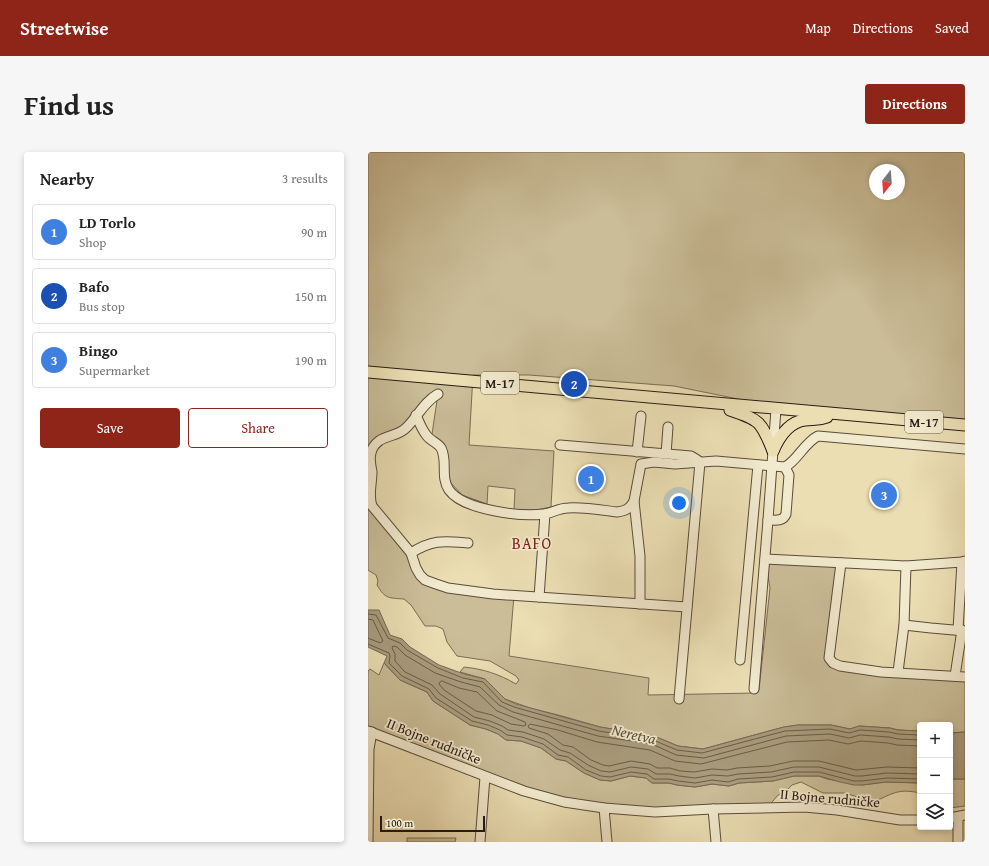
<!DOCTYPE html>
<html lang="en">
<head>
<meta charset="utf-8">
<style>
	:root { --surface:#fff; --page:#f6f6f6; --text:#222; --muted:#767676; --line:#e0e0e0; --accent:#8f2418 }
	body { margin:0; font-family:"Gentium Book Plus",serif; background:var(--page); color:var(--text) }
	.controls { position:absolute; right:12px; bottom:12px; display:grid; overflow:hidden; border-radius:4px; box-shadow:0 2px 6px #0003 }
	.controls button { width:36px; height:36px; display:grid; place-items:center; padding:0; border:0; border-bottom:1px solid var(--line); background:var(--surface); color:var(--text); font:20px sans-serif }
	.compass { position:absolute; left:501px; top:12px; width:36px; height:36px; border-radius:50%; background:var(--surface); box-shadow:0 2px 6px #0003; rotate:197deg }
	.scale { position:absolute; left:12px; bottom:10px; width:105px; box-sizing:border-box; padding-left:4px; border:2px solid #291c14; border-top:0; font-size:11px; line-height:14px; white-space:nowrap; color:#291c14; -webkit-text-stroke:3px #f2eace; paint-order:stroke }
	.you { position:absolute; left:311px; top:351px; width:14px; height:14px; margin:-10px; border:3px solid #fff; border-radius:50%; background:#1a73e8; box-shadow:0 0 0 6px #1a73e833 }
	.badge { display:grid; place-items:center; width:26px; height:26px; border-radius:50%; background:var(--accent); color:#fff; font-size:13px; font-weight:700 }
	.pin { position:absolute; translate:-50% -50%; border:2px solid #fff; box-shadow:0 1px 4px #0006 }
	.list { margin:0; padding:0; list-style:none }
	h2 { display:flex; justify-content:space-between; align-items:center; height:52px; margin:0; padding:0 16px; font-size:17px }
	h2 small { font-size:13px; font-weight:400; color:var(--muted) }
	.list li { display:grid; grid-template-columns:26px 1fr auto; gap:12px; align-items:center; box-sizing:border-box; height:56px; margin:0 8px 8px; padding:0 8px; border:1px solid var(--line); border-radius:4px }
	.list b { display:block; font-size:15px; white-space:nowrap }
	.list p { margin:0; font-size:13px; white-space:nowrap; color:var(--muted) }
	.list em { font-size:13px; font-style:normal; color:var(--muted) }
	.actions { display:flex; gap:8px; padding:12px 16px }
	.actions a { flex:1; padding:9px 0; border:1px solid var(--accent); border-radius:4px; text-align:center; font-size:14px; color:var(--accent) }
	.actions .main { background:var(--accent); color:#fff }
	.icon { flex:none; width:22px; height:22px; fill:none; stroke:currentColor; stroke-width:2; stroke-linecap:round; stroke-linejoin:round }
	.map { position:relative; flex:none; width:597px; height:690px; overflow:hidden; border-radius:4px }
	header { display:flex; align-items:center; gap:24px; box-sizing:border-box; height:56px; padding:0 20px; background:var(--accent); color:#fff }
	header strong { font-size:19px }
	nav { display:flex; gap:22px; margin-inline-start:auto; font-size:14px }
	.intro { display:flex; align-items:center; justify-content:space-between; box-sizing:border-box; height:96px; padding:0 24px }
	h1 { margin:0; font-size:28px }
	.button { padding:10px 18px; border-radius:4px; background:var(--accent); color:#fff; font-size:14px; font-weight:700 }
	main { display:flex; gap:24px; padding:0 24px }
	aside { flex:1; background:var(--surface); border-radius:4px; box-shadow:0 2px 6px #0003 }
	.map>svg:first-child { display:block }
	.green { fill:#cabd98; stroke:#7a6c56; fill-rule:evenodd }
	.water { fill:#a99c7d; stroke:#766953 }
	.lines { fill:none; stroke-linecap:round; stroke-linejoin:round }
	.shore { stroke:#695c48; stroke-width:1 }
	.minor-casing { stroke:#5a4c3c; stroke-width:11 }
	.major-casing { stroke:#291c14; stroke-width:13 }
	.minor { stroke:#f2eace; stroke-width:9 }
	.major { stroke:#ebdeb3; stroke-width:11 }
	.labels { text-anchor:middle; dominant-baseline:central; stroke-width:3.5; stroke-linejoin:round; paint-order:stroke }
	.shield { fill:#f2eace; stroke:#655a4c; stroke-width:1 }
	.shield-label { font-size:13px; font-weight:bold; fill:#291c14 }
	.street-label { font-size:14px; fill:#291c14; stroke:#f2eace }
	.water-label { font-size:15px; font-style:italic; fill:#5c4f3e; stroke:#f2eace }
	.quarter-label { font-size:16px; letter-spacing:1px; fill:#7a1f14; stroke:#f2eace }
</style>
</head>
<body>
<header>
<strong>Streetwise</strong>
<nav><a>Map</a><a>Directions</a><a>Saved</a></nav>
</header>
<div class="intro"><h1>Find us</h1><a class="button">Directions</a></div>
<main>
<aside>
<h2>Nearby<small>3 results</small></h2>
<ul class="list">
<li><span class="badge" style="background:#3f7fe0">1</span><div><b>LD Torlo</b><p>Shop</p></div><em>90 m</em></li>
<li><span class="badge" style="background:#1a4fb4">2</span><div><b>Bafo</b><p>Bus stop</p></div><em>150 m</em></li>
<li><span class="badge" style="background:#3f7fe0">3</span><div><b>Bingo</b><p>Supermarket</p></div><em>190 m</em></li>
</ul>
<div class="actions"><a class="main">Save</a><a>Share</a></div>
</aside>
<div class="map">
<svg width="597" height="690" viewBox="0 0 597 690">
	<rect width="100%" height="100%" fill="#ebdeb3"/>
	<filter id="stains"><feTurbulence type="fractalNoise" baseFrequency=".005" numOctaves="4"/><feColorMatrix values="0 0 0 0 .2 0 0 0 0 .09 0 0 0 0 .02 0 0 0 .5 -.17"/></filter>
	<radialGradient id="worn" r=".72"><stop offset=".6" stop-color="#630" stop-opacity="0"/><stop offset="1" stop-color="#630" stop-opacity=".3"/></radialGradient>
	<g class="green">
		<path d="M0 0H597V269L375 248 306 234 161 223H105L101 293 186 299 183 355 168 358H146L147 337 120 334 119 352 94 343 83 331 78 321 77 297 64 282 70 242 39 275 6 293 1 347 57 428 146 443 141 504 281 526 280 543 388 541 391 538 402 436 397 407 473 411 467 460 465 511 597 525V580L582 581V573H552V579L530 578 522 576 491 574 482 577 463 573H430L416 575 335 597 310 594 286 584 232 575 194 564 162 556 137 547 117 527 92 520 96 515C115 517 131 522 148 532L151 528 148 524 122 509 89 504 79 490 75 477 68 474H57L43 453 36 447C21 446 17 447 9 433L10 429 8 423 0 418ZM507 18H531V42H507Z"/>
		<path d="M16 511 32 528 59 540 65 549 102 573 118 577 130 582 138 588 153 589 173 596 188 607 198 609 216 621 232 628 243 629 262 624 278 626 284 631H301L309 633 327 635 344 632 361 634 371 631 405 629 426 624H451L459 627 494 633 518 630 552 631V641C529 636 525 642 505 650L477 641H455L433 630 424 633 415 642 410 643 400 655 310 659 196 650 0 579V519L2 517 11 523Z"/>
		<path d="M582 627H597V654L582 656Z"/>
		<path d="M39 686H88L87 690H39Z"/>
	</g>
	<g class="water">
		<path d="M0 458H11L22 483 34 487 42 495 71 513 96 522 117 527 137 547 148 552 232 575 286 584 310 594 335 597 416 575 430 573H463L482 577 491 574 522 576 530 578 552 579V631L518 630 494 633H486L472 630 451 624H426L405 629 371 631 361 634 344 632 327 635 309 633 301 631H284L278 626 262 624 243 629 232 628 216 621 198 609 188 607 173 596 153 589 138 588 130 582 118 577 102 573 65 549 59 540 32 528 16 511 19 504 0 495Z"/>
		<path d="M597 580V627H582V581Z"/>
	</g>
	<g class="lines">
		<g class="shore">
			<path d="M0 462 8 463 20 486 32 491 39 498 70 516 95 526 115 530 134 550 146 555 231 579 285 588 309 598 334 601 417 579 462 577 481 581 492 578 521 580 530 582 552 583"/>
			<path d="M0 467 5 468 15 489 12 491 0 486"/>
			<path d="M0 492 21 501 22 504 21 511 34 524 61 537 68 546 104 569 120 573 132 578 139 583 154 585 175 592 190 603 200 605 218 618 233 624 242 625 263 620 279 622 286 627H301L310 629 327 631 344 628 360 630 370 627 404 625 426 620H451L486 629H494L519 626 552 627"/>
			<path d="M74 529 91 536 109 540 129 559 157 570 158 573 156 574 143 572 124 563 108 559 76 538 71 532 72 530Z"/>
			<path d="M552 588 530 587 521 585 492 583 481 586 462 582 418 584 336 606 308 603 284 592 230 584 145 560 131 553 112 535 93 530 67 521 37 503 29 495 25 494 24 496 27 502V509L37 520 64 533 72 542 106 565 122 569 134 574 140 578 155 580 176 587 192 598 202 601 220 613 233 619 242 620 263 615 280 617 288 622H302L311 624 327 626 344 623 360 624 370 622 403 620 426 615H451L487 624H494L519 621 552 622"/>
			<path d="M552 594 529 593 520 591 493 589 480 592 461 588 419 590 333 612 307 609 282 598 229 590 190 578 162 572 160 574 161 576 180 582 195 593 205 595 223 608 235 613 241 614 263 609 282 612 289 616H302L312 619 326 620 344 617 359 618 369 616 402 614 425 609H451L488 618 519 615 552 616"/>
		</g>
		<g class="minor-casing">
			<g id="minor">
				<path d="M70 242C56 250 50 264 39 275 31 284 19 283 11 289 7 292 4 296 3 301 1 308 3 313 4 320 4 332 0 343 4 354L43 401 48 416 52 423 57 428 68 432 80 436 125 442 319 455"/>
				<path d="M48 263C51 270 54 278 59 284 63 289 70 291 73 296 80 309 72 325 81 338 95 358 153 365 176 362 184 361 191 356 200 356 216 355 233 358 249 360 257 359 262 357 266 349L273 312 286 310 307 312 348 309 417 315C430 308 436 291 450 284L597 297"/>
				<path d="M192 293 323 304 328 307 332 310 311 547"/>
				<path d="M269 300 273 264"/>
				<path d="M298 302 300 275"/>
				<path d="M266 349 272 404V452"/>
				<path d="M400 368C407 368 415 370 418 362L421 323 417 315"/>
				<path d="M43 401C65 387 76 389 100 391"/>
				<path d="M397 407 538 414 594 410 597 409"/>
				<path d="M473 411 461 506 465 511 472 514 513 520 597 525"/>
				<path d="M171 445 177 362"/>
				<path d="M536 473 563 476 597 479"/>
				<path d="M590 478 594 410"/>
				<path d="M372 508 390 313"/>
				<path d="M530 520 536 473 538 414"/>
				<path d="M587 524 594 478"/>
				<path d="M386 537 400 368 408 257"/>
				<path d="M0 579 156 639 196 650 236 656 287 660 345 657 436 655 469 658 532 668H552"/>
				<path d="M236 656 239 690"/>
				<path d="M345 657 348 690"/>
				<path d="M590 665V690"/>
				<path d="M582 666 597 663"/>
				<path d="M0 690 1 597 4 580"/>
				<path d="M112 690 117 625"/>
			</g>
		</g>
		<g class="major-casing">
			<g id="major">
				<path d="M0 220 597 273"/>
				<path d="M362 258C392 268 393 269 405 299"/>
				<path d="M405 299C411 285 420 270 437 268 445 267 452 268 459 265"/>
			</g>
		</g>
		<use href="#minor" class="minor"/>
		<use href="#major" class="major"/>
	</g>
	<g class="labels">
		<g class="shield">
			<rect x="113" y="220" width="38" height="22" rx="3"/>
			<rect x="537" y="259" width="38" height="22" rx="3"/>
		</g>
		<g class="shield-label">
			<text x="132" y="231">M-17</text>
			<text x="556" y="270">M-17</text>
		</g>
		<g class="street-label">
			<text transform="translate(66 589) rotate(22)">II Bojne rudničke</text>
			<text transform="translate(462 646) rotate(5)">II Bojne rudničke</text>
		</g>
		<g class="water-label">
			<text transform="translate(266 582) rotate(13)">Neretva</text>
		</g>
		<g class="quarter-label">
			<text x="164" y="391">BAFO</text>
		</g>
	</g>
	<rect width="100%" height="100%" filter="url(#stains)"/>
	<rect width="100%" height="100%" fill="url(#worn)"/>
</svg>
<div class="controls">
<button>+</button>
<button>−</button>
<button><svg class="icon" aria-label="layers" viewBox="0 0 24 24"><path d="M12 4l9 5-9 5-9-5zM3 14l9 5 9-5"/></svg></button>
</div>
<svg class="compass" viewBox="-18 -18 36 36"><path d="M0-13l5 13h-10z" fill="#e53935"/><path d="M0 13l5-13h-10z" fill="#767676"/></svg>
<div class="scale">100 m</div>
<div class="you"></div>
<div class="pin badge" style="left:223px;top:327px;background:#3f7fe0">1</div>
<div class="pin badge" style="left:206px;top:232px;background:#1a4fb4">2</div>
<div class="pin badge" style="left:516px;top:343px;background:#3f7fe0">3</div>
</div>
</main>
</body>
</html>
